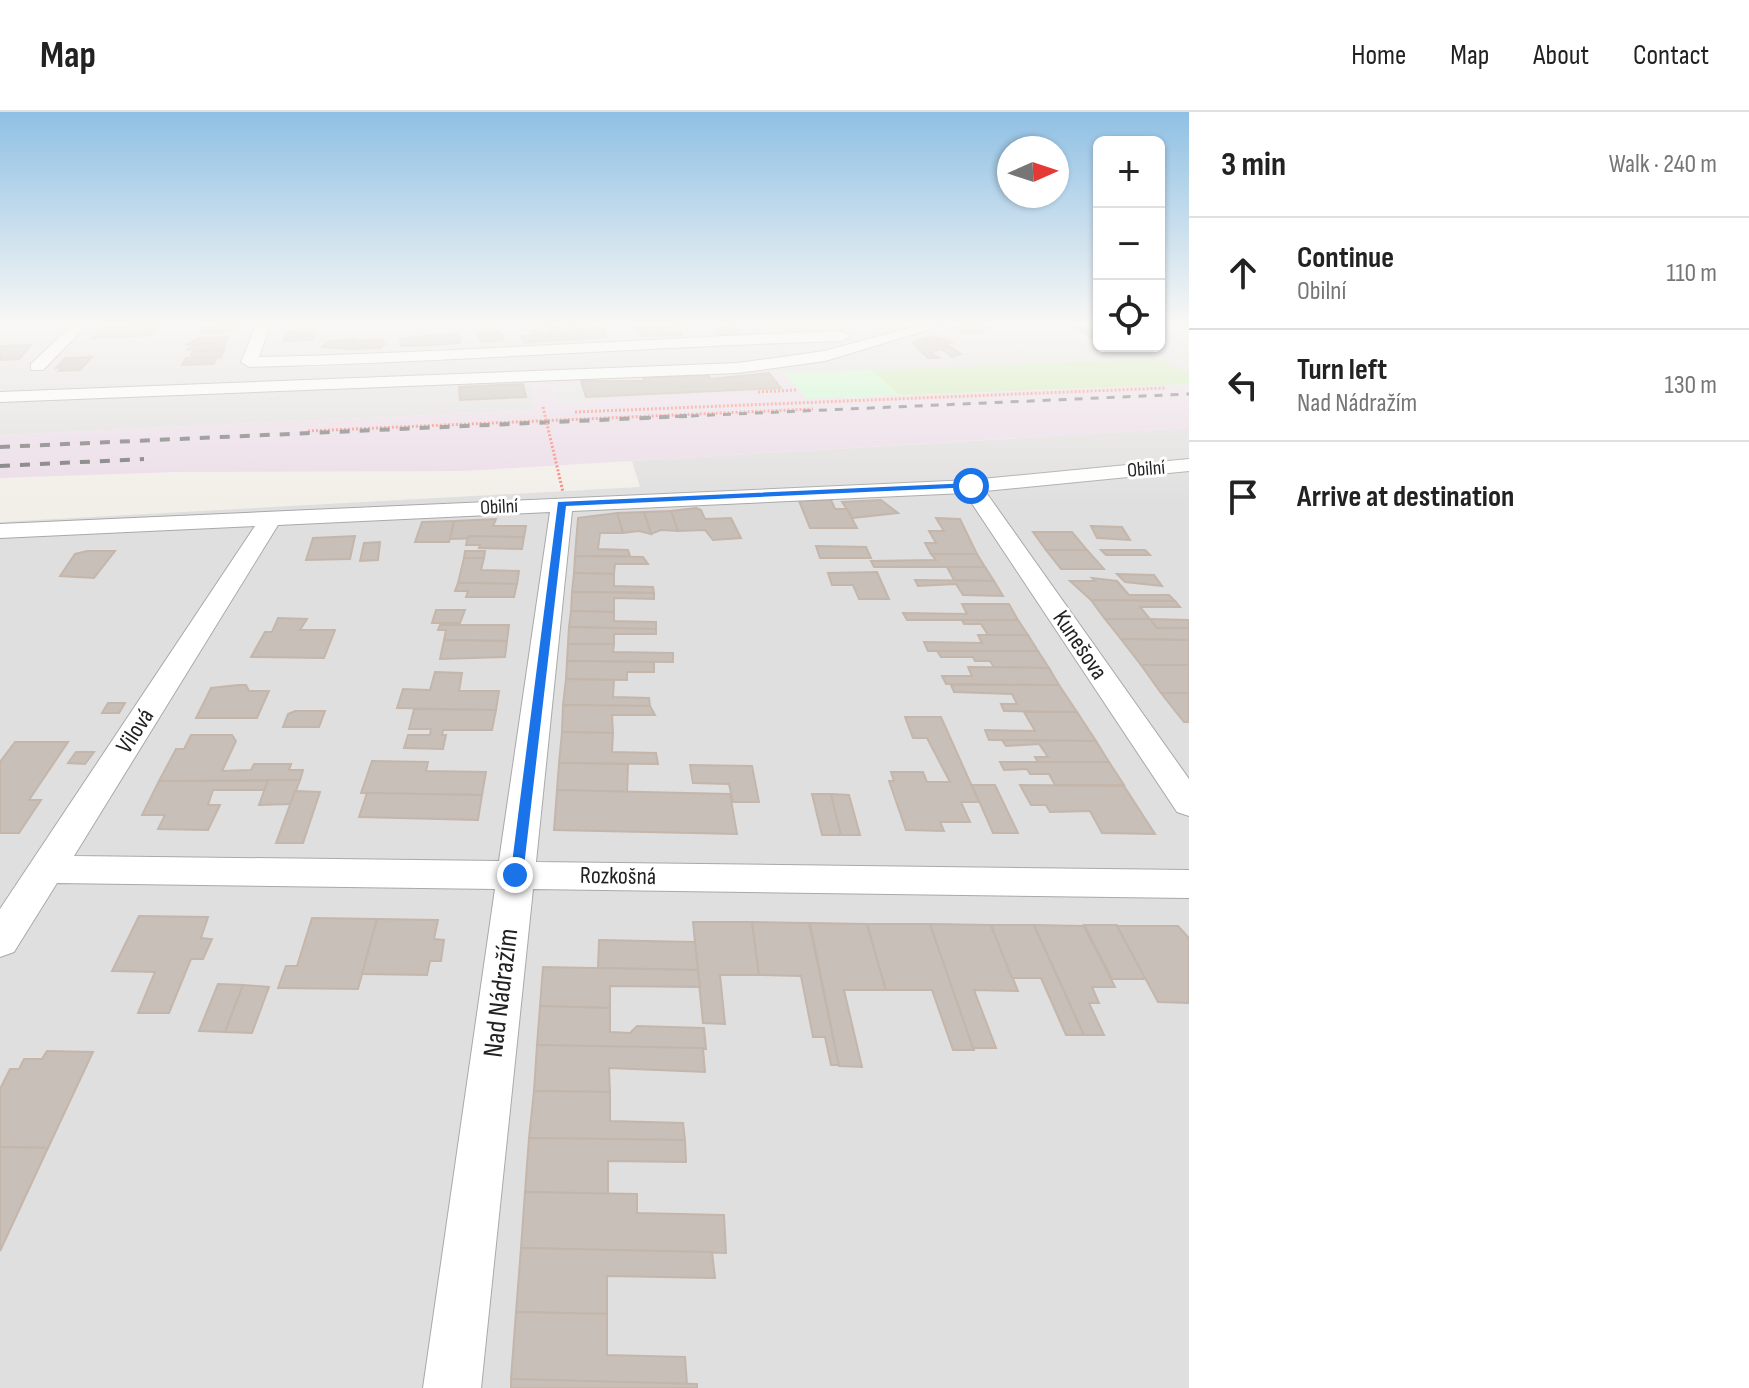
<!DOCTYPE html>
<html lang="en">
<head>
<meta charset="utf-8">
<style>
	:root { --surface:#fff; --page:#f6f6f6; --text:#222; --muted:#767676; --line:#e0e0e0 }
	body { margin:0; font-family:"Sofia Sans Condensed",sans-serif; background:var(--page); color:var(--text) }
	.controls { position:absolute; right:24px; top:24px; display:grid; overflow:hidden; border-radius:12px; box-shadow:0 2px 6px #0004 }
	.controls button { width:72px; height:72px; display:grid; place-items:center; padding:0; border:0; border-bottom:2px solid var(--line); background:var(--surface); color:var(--text); font:40px sans-serif }
	.compass { position:absolute; left:997px; top:24px; width:72px; height:72px; border-radius:50%; background:var(--surface); box-shadow:0 2px 6px #0004; rotate:87deg }
	.stop { position:absolute; width:24px; height:24px; margin:-18px; border:6px solid #1a73e8; border-radius:50%; background:#fff }
	.stop.end { background:#1a73e8; border-color:#fff; box-shadow:0 2px 8px #0008 }
	.list { margin:0; padding:0; list-style:none }
	h2 { display:flex; justify-content:space-between; align-items:center; height:104px; margin:0; padding:0 32px; font-size:34px }
	h2 small { font-size:26px; font-weight:400; color:var(--muted) }
	.list li { display:grid; grid-template-columns:52px 1fr auto; gap:24px; align-items:center; box-sizing:border-box; height:112px; padding:0 32px; border-top:2px solid var(--line) }
	.list b { display:block; font-size:30px; white-space:nowrap }
	.list p { margin:0; font-size:26px; white-space:nowrap; color:var(--muted) }
	.list em { font-size:26px; font-style:normal; color:var(--muted) }
	.icon { flex:none; width:44px; height:44px; fill:none; stroke:currentColor; stroke-width:2; stroke-linecap:round; stroke-linejoin:round }
	.map { position:relative; flex:none; width:1189px; height:1276px; overflow:hidden }
	header { display:flex; align-items:center; gap:48px; box-sizing:border-box; height:112px; padding:0 40px; background:var(--surface); border-bottom:2px solid var(--line) }
	header strong { font-size:38px }
	nav { display:flex; gap:44px; margin-inline-start:auto; font-size:28px }
	main { display:flex }
	aside { flex:1; background:var(--surface) }
	.map>svg:first-child { display:block }
	.residential { fill:#e0dfdf }
	.industrial { fill:#ebdbe8 }
	.grass { fill:#cdebb0 }
	.park { fill:#c8facc }
	.parking { fill:#e2e2e2 }
	.building { fill:#c7bfb8; stroke:#c4b6ab; stroke-width:2 }
	.lines { fill:none; stroke-linecap:round; stroke-linejoin:round }
	.minor-casing { stroke:#a9a9a9; stroke-width:2 }
	.path { stroke:#fa8072; stroke-width:3; stroke-dasharray:2 2; stroke-linecap:butt }
	.minor { fill:#fff; fill-rule:evenodd }
	.rail-far1 { stroke:#707070; stroke-width:3; stroke-dasharray:8 8; stroke-linecap:butt }
	.rail { stroke:#707070; stroke-width:4; stroke-dasharray:10 10; stroke-linecap:butt }
	.path-bridge { stroke:#fa8072; stroke-width:3; stroke-dasharray:2 2; stroke-linecap:butt }
	.route { fill:#1a73e8 }
	.labels { text-anchor:middle; dominant-baseline:central; stroke-width:6; stroke-linejoin:round; paint-order:stroke }
	.far-street-label { font-size:20px; fill:#222; stroke:#fff }
	.street-label { font-size:24px; fill:#222; stroke:#fff }
	.near-street-label { font-size:28px; fill:#222; stroke:#fff }
</style>
</head>
<body>
<header>
<strong>Map</strong>
<nav><a>Home</a><a>Map</a><a>About</a><a>Contact</a></nav>
</header>
<main>
<div class="map">
<svg width="1189" height="1276" viewBox="0 0 1189 1276">
	<rect width="100%" height="100%" fill="#f2efe9"/>
	<g class="residential">
		<path d="M0 213H1099V234H1159V213H1189V273L807 287 530 269 536 298 0 323Z"/>
		<path d="M1189 316V1276H0V410L640 375 632 349Z"/>
	</g>
	<path class="industrial" d="M783 259 807 287 1189 273V316L462 359 176 360 0 366V323L535 298 530 268Z"/>
	<path class="grass" d="M1158 247 1189 262V272L899 283 872 258Z"/>
	<path class="park" d="M872 258 899 283 807 287 784 261Z"/>
	<path class="parking" d="M582 271 588 291 556 292 552 272Z"/>
	<g class="building">
		<path d="M160 213 152 223 92 226 103 215Z"/>
		<path d="M234 213 231 219 202 221 205 215Z"/>
		<path d="M568 213H575L584 227 566 228 561 220 572 219Z"/>
		<path d="M735 213 741 222 721 223 715 218Z"/>
		<path d="M964 213H982L992 215 973 222 952 217Z"/>
		<path d="M557 214 566 228 546 229 541 222H552L548 215Z"/>
		<path d="M675 214 663 216 665 220H681L682 223 642 224 633 215Z"/>
		<path d="M1075 215H1099V228H1095Z"/>
		<path d="M603 216 607 225 584 227 578 218Z"/>
		<path d="M531 218H539L546 229 524 231 521 224 534 223Z"/>
		<path d="M315 219 313 228 284 229 286 220Z"/>
		<path d="M498 219 503 224 502 228 481 230 478 221Z"/>
		<path d="M456 222 461 226 459 231 433 233 431 223Z"/>
		<path d="M431 223 433 233 401 234 400 227Z"/>
		<path d="M931 224 953 230 946 232 961 242 952 245 942 237 946 235 943 233 922 227Z"/>
		<path d="M228 225 225 231 185 233 199 226Z"/>
		<path d="M356 227 353 237 322 235 328 230Z"/>
		<path d="M922 227 946 235 930 241 940 246H928L913 231Z"/>
		<path d="M382 228 385 232 380 236 353 237 355 229Z"/>
		<path d="M225 231 224 238H186L196 233Z"/>
		<path d="M31 233 19 247 0 248V234Z"/>
		<path d="M224 238 221 245 190 246 193 239Z"/>
		<path d="M92 245 80 258 59 259 62 255 56 256 65 246Z"/>
		<path d="M217 245 214 252 182 253 186 246Z"/>
		<path d="M769 261 781 276 586 285 581 269H645L643 266 708 263 711 267Z"/>
		<path d="M523 272 526 285 460 288 459 275Z"/>
		<path d="M831 388 835 397H847L857 416H810L799 389Z"/>
		<path d="M881 388 898 401 853 406 842 390Z"/>
		<path d="M696 396 701 398 705 407 731 406 741 426 713 428 705 418 678 419 670 399Z"/>
		<path d="M671 399 678 419 661 418 651 422 644 400Z"/>
		<path d="M644 400 651 422 639 419 623 421 617 401Z"/>
		<path d="M617 401 623 421H600L598 437 628 438 630 444H575L578 406Z"/>
		<path d="M936 406 960 407 977 442H931L925 431H936L929 419H944Z"/>
		<path d="M496 407 493 414H526L524 425 450 427 454 409Z"/>
		<path d="M454 409 449 430H415L422 410Z"/>
		<path d="M1091 414 1122 415 1130 428 1097 426Z"/>
		<path d="M1033 420H1072L1087 438H1046Z"/>
		<path d="M355 424 350 447 306 448 313 426Z"/>
		<path d="M468 424 524 425 522 437 479 436 480 433H466Z"/>
		<path d="M380 430 378 448 360 449 364 431Z"/>
		<path d="M816 434 866 435 871 446H820Z"/>
		<path d="M1046 438H1087L1104 457H1061Z"/>
		<path d="M1101 438H1145L1150 443H1106Z"/>
		<path d="M87 439H115L94 466 60 464 75 442Z"/>
		<path d="M465 439H485L484 446H464Z"/>
		<path d="M931 442H977L985 455H874L871 449 936 448Z"/>
		<path d="M575 444 643 445 648 452H615L614 462 574 461Z"/>
		<path d="M464 446H484L481 458 519 459 517 472 458 471Z"/>
		<path d="M947 455H985L994 469 954 468Z"/>
		<path d="M877 460 889 487H859L853 473H832L828 461Z"/>
		<path d="M574 461 614 462V474L653 475 654 481 572 480Z"/>
		<path d="M1117 462 1154 463 1162 474 1125 470Z"/>
		<path d="M1092 466 1117 469 1129 483H1169L1175 489 1091 488 1070 469H1095Z"/>
		<path d="M915 468 994 469 1003 484 963 483 956 472 918 474Z"/>
		<path d="M458 471H469L517 472 514 485H466L468 479H455Z"/>
		<path d="M572 480 654 481V487L614 486V500L571 499Z"/>
		<path d="M1091 488 1175 489 1180 495H1140L1150 507H1105Z"/>
		<path d="M962 492H1009L1018 508H907L903 501 967 502Z"/>
		<path d="M436 498H465L460 511H432Z"/>
		<path d="M571 499 614 500V509L656 510V517L569 515Z"/>
		<path d="M278 506 307 507 300 518H335L324 546 251 545 265 520H272Z"/>
		<path d="M1105 507H1150L1157 516H1189V528L1121 527Z"/>
		<path d="M1150 507 1189 508V516H1157Z"/>
		<path d="M962 508H1018L1028 523H988L981 512H964Z"/>
		<path d="M440 513H509L507 529 444 528 446 518H438Z"/>
		<path d="M569 515 656 517V522H614V532H568Z"/>
		<path d="M978 523H1028L1038 539H928L924 530 982 531Z"/>
		<path d="M1121 527 1189 528V553H1141Z"/>
		<path d="M444 528 507 529 505 545 440 547Z"/>
		<path d="M568 532H614L613 540 673 541V550L567 549Z"/>
		<path d="M937 539H1038L1049 556 994 555 990 549H975L973 545H941Z"/>
		<path d="M567 549 654 550V560H627V568L566 567Z"/>
		<path d="M1141 553H1189V581H1161Z"/>
		<path d="M968 555 1049 556 1059 573 946 572 942 564H972Z"/>
		<path d="M435 560 462 561 459 579H499L496 598 397 596 403 577 430 578Z"/>
		<path d="M566 567 614 568 613 585 649 586 650 594 563 593Z"/>
		<path d="M238 573H246L249 579H269L257 606H196L211 576Z"/>
		<path d="M951 573H1059L1077 600 1004 599 1001 592H1017L1012 582 954 580Z"/>
		<path d="M1161 581H1189V610H1184Z"/>
		<path d="M108 591H125L119 601H102Z"/>
		<path d="M563 593 650 594 655 603H612L613 621 562 620Z"/>
		<path d="M414 597 496 598 492 618H443L442 623H446L443 637 404 636 408 623H430L431 617H409Z"/>
		<path d="M295 599H325L319 615H283L288 602Z"/>
		<path d="M1024 600H1077L1096 629 989 628 985 618 1035 619Z"/>
		<path d="M905 605H941L979 690H961L970 710H940L944 719 906 718 889 669H894L891 660H923L927 670H950L927 626H913Z"/>
		<path d="M562 620 613 621 612 640 656 641 658 652 559 651Z"/>
		<path d="M191 623H232L236 629 222 659 251 658 254 652H291L289 658H303L300 668 159 669 176 637H184Z"/>
		<path d="M1002 628 1096 629 1109 650H1038L1035 645H1048L1039 632 1006 634Z"/>
		<path d="M15 630H68L29 688H41L19 721H0V650Z"/>
		<path d="M76 640H94L85 652 68 651Z"/>
		<path d="M372 649 428 650 426 659 486 660 482 683 361 681Z"/>
		<path d="M1000 650H1109L1124 673H1055L1049 662H1030L1027 657 1004 658Z"/>
		<path d="M559 651 628 652 627 680 557 678Z"/>
		<path d="M690 653 752 654 759 690H733L729 672 693 671Z"/>
		<path d="M268 668H300L291 692 259 693Z"/>
		<path d="M159 669H268L264 678H213L208 693H220L208 718 158 717 165 703H142Z"/>
		<path d="M972 673H995L1018 721H993Z"/>
		<path d="M1020 673 1124 674 1155 722 1102 721 1090 699 1050 700 1046 693H1031Z"/>
		<path d="M557 678 730 682 737 722 554 718Z"/>
		<path d="M295 679 320 680 303 731H276Z"/>
		<path d="M367 681 482 683 478 708 359 705Z"/>
		<path d="M812 682H831L841 723H822Z"/>
		<path d="M831 682 849 683 860 723H841Z"/>
		<path d="M139 804 208 805 201 826 212 827 203 847H191L169 901H138L155 860 112 859Z"/>
		<path d="M312 806 377 807 358 877 278 876 286 854H297Z"/>
		<path d="M377 807 438 808 434 827 444 828 441 849H430L427 863 362 862Z"/>
		<path d="M693 810H752L759 863H720L725 912 703 911Z"/>
		<path d="M752 810 809 811 839 953H831L825 925H813L801 864 759 863Z"/>
		<path d="M810 811 867 812 886 878H844L862 955 839 954Z"/>
		<path d="M867 812H930L974 938H953L932 878H886Z"/>
		<path d="M930 812 991 813 1018 879 974 878 996 936H973Z"/>
		<path d="M991 813H1034L1084 923H1066L1041 866H1012Z"/>
		<path d="M1034 813 1084 814 1115 875H1092L1099 891H1089L1104 923H1084Z"/>
		<path d="M1084 813H1117L1146 867H1112Z"/>
		<path d="M1117 814H1178L1189 826V891L1158 890Z"/>
		<path d="M599 828 695 830 698 858 598 856Z"/>
		<path d="M543 855 698 858 700 875 610 874V896L540 894Z"/>
		<path d="M218 872 243 873 225 920 199 919Z"/>
		<path d="M243 873 269 875 252 921 225 920Z"/>
		<path d="M540 894 610 896V920L630 921 637 914 704 916 706 937 537 933Z"/>
		<path d="M537 933 703 936 705 960 609 956 610 980 534 979Z"/>
		<path d="M47 939 93 940 48 1036 0 1035V977L10 957H19L24 947H42Z"/>
		<path d="M534 979 610 980V1009L683 1011 685 1028 529 1026Z"/>
		<path d="M529 1026 685 1028 686 1050 608 1049V1082L525 1080Z"/>
		<path d="M0 1035 48 1036 0 1139Z"/>
		<path d="M525 1080 637 1082V1101L724 1103 726 1141 521 1136Z"/>
		<path d="M521 1136 712 1140 715 1166 607 1164V1202L516 1200Z"/>
		<path d="M516 1200 607 1202V1243L685 1245 687 1272 511 1267Z"/>
		<path d="M511 1267 697 1272V1276H511Z"/>
	</g>
	<g class="lines">
		<g class="minor-casing">
			<g id="minor">
				<path d="M72 213H87L43 258H31V252Z"/>
				<path d="M256 213H270L259 245C453 241 647 226 842 219L850 224 842 229C644 235 447 250 249 255L241 250Z"/>
				<path d="M920 213H944L825 249 738 261 0 290V280L738 251 824 239Z"/>
				<path d="M1189 347V359L985 379 1189 667V704L1177 700 965 381 572 399 536 750 1189 758V786L533 777 481 1276H423L495 777 57 771 14 840 0 845V797L255 414 0 426V412L971 368ZM550 400 499 749 74 744 278 413Z"/>
			</g>
		</g>
		<g class="path">
			<path d="M758 280 796 278"/>
			<path d="M575 300 1165 276"/>
			<path d="M308 319 813 297"/>
		</g>
		<use href="#minor" class="minor"/>
		<path class="rail-far1" d="M643 306 1189 282"/>
		<g class="rail">
			<path d="M0 335 687 304"/>
			<path d="M0 354 144 347"/>
		</g>
		<path class="path-bridge" d="M543 295 563 380"/>
	</g>
	<linearGradient id="sky" x2="0" y2="1"><stop stop-color="#8fc0e4"/><stop offset="0.54" stop-color="#f9f8f5"/><stop offset="1" stop-color="#f9f8f5" stop-opacity="0"/></linearGradient>
	<rect width="1189" height="392" fill="url(#sky)"/>
	<path class="route" d="M971 371 974 375 566 394 523 763 515 769 510 767 558 390Z"/>
	<g class="labels">
		<g class="far-street-label">
			<text transform="translate(1146 357) rotate(-5)">Obilní</text>
			<text transform="translate(499 395) rotate(-3)">Obilní</text>
		</g>
		<g class="street-label">
			<text transform="translate(1080 533) rotate(56)">Kunešova</text>
			<text transform="translate(135 619) rotate(-57)">Vilová</text>
			<text transform="translate(618 764) rotate(1)">Rozkošná</text>
		</g>
		<g class="near-street-label">
			<text transform="translate(501 881) rotate(-83)">Nad Nádražím</text>
		</g>
	</g>
</svg>
<div class="controls">
<button>+</button>
<button>−</button>
<button><svg class="icon" aria-label="locate" viewBox="0 0 24 24"><circle cx="12" cy="12" r="6"/><path d="M12 2v4M12 18v4M2 12h4M18 12h4"/></svg></button>
</div>
<svg class="compass" viewBox="-18 -18 36 36"><path d="M0-13l5 13h-10z" fill="#e53935"/><path d="M0 13l5-13h-10z" fill="#767676"/></svg>
<div class="stop" style="left:971px;top:374px"></div>
<div class="stop end" style="left:515px;top:763px"></div>
</div>
<aside>
<h2>3 min<small>Walk · 240 m</small></h2>
<ul class="list">
<li><svg class="icon" aria-label="ahead" viewBox="0 0 24 24"><path d="M12 20V5M6 11l6-6 6 6"/></svg><div><b>Continue</b><p>Obilní</p></div><em>110 m</em></li>
<li><svg class="icon" aria-label="left" viewBox="0 0 24 24"><path d="M17 20v-9H6M10 6l-5 5 5 5"/></svg><div><b>Turn left</b><p>Nad Nádražím</p></div><em>130 m</em></li>
<li><svg class="icon" aria-label="arrive" viewBox="0 0 24 24"><path d="M6 21V4h12l-3 4 3 4H6"/></svg><div><b>Arrive at destination</b></div></li>
</ul>
</aside>
</main>
</body>
</html>
